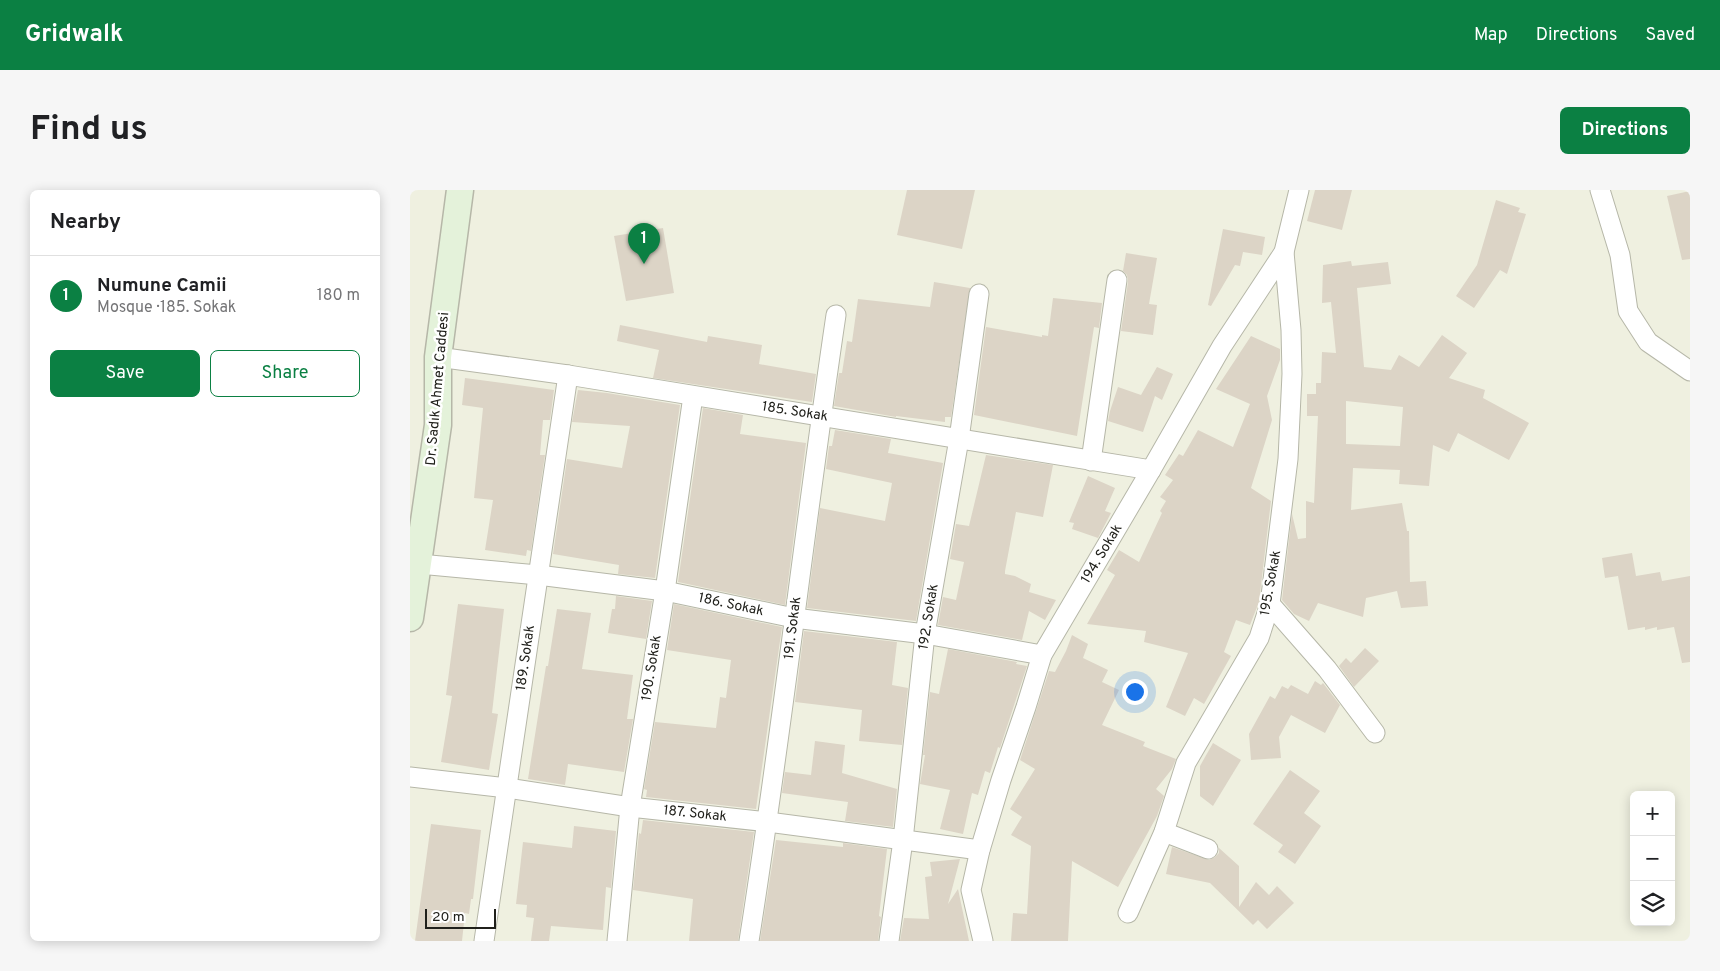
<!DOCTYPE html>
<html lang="en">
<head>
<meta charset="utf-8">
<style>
	:root { --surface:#fff; --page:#f6f6f6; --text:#202124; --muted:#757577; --line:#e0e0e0; --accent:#0b8043 }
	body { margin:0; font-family:Overpass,sans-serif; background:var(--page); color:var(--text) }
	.controls { position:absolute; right:15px; bottom:15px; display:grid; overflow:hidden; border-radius:8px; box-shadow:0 2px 12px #0003 }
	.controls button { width:45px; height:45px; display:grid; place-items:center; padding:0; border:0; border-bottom:1px solid var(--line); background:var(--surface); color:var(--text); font:25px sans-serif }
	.scale { position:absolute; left:15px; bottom:12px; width:71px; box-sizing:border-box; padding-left:5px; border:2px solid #20201b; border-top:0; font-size:14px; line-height:18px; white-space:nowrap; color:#20201b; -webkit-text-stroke:4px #fff; paint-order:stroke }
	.you { position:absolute; left:724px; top:501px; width:18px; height:18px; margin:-12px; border:4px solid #fff; border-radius:50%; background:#1a73e8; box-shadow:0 0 0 8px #1a73e833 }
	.badge { display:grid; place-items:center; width:32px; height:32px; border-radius:50%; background:var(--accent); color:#fff; font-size:16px; font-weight:700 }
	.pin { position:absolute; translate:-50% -41px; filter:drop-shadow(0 1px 2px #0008) }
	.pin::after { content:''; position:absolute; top:26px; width:18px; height:15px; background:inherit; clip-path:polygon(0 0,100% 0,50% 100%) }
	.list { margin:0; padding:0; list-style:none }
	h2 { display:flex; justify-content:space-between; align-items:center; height:65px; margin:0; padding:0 20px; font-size:21px }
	h2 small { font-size:16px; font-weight:400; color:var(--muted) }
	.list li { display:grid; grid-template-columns:32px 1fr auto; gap:15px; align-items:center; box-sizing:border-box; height:80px; padding:0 20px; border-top:1px solid var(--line) }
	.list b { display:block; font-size:19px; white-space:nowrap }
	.list p { margin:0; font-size:16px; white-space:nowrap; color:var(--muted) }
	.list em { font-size:16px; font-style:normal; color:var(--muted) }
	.actions { display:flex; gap:10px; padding:15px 20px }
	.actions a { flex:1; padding:11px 0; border:1px solid var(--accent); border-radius:8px; text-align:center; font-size:18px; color:var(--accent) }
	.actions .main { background:var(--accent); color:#fff }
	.icon { flex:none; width:28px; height:28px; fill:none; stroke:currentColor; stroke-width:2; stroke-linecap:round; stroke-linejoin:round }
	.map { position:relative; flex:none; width:1280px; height:751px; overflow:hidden; border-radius:8px }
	header { display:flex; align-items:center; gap:30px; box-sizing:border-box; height:70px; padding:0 25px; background:var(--accent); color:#fff }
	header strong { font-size:24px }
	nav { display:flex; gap:28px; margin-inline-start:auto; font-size:18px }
	.intro { display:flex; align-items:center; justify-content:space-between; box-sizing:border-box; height:120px; padding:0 30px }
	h1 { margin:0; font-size:35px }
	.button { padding:12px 22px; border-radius:8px; background:var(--accent); color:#fff; font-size:18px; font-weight:700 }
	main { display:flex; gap:30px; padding:0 30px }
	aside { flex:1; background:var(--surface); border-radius:8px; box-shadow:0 2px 12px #0003 }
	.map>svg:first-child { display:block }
	.building { fill:#dcd4c6; fill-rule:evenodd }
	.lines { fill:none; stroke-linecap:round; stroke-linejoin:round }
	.street-casing { stroke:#b6b7a8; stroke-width:21 }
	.secondary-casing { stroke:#b6b7a8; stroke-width:29 }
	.street { stroke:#fff; stroke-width:19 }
	.secondary { stroke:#e4f2da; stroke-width:26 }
	.labels { text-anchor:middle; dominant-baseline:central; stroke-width:5; stroke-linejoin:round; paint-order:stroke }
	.street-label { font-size:14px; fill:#20201b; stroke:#fff }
</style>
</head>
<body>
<header>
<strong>Gridwalk</strong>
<nav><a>Map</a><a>Directions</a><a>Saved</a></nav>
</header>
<div class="intro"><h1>Find us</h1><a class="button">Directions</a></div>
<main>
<aside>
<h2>Nearby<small></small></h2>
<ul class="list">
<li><span class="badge">1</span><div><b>Numune Camii</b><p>Mosque · 185. Sokak</p></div><em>180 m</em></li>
</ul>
<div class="actions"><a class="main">Save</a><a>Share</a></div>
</aside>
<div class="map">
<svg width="1280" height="751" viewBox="0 0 1280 751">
	<rect width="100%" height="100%" fill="#eff0e0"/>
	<g class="building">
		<path d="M497 0H565L552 59 487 45Z"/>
		<path d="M905 0H942L932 40 897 31Z"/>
		<path d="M1280 1V69L1272 70 1257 6Z"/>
		<path d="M1086 10 1110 18 1108 22 1116 24 1097 84 1090 80 1064 118 1046 106 1067 75Z"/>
		<path d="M253 38 264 103 216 111 204 46Z"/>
		<path d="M813 39 855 47 852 65 833 62 830 76 825 75 801 116 798 115Z"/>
		<path d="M716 63 747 68 739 114 747 115 743 145 711 141 718 92 717 85 713 81Z"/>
		<path d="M941 71 942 76 978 72 981 94 947 98 954 177 981 180 989 165 1009 177 1032 145 1057 163 1039 188 1075 200 1073 208 1119 233 1099 270 1048 243 1039 262 1023 255 1019 296 989 294 990 280 943 278 941 320 992 313 997 341H999L1000 392 1016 391 1018 416 991 418 987 401 956 408 953 427 908 413 899 431 884 424 872 410 882 324 888 349 896 348V311L904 313 908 226H897V204H906V193H911L912 162 926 163 921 112 912 113 913 75ZM936 211 993 217 990 256 936 254Z"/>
		<path d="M524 92 560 98 541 227H535V232L486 226V227L424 216 429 183H432L437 151 442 152 448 109 520 117Z"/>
		<path d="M643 108 692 113 689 138 684 137 667 246 564 225 576 137 632 147V145L638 146Z"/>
		<path d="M210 135 297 152 298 146 352 155 349 174 406 184 402 212 243 188 249 160 207 151Z"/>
		<path d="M841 146 870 159V170L857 206 862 230 841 298 861 311 849 412 840 435 826 430 814 462 821 466 794 514 784 508 775 526 756 517 778 463 734 452 736 441 677 434 705 385 697 380 709 360 729 372 752 323 750 321 756 311 750 307 763 290 755 285 769 264 773 266 788 240 823 257 840 214 806 199Z"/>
		<path d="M747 177 763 184 752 210 745 206 733 242 698 231 700 221 708 197 731 205Z"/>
		<path d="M55 188 144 200 140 230H133L130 265H135L121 361 117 360 116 366 75 360 83 310 64 308 73 218 52 215Z"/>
		<path d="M168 200 197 203 270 215 245 388 208 384 209 375 143 364 157 269 212 278 220 236 162 232Z"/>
		<path d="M293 218 333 225 330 244 396 253 375 415 268 392Z"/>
		<path d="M425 240 481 249 478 263 533 273 506 431 397 418 410 318 475 331 482 293 416 279 419 256H422Z"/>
		<path d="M576 265 643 275 633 327 606 322 595 381V384L605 386 621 394 619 402 646 410 635 430 619 421 612 450 528 435 533 407 546 410 554 372 540 369 546 334 559 336Z"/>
		<path d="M678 286 705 298 695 321 701 323 688 348 662 339 664 333 659 332Z"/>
		<path d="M1222 363 1226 386 1250 382 1252 391 1280 386V472L1272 473 1264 437 1247 440V437L1235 440V437L1218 440 1208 386 1195 388 1192 368Z"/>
		<path d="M206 406 242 411 236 449 198 443 202 419H205Z"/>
		<path d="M48 414 94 419 82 523 88 524 79 580 31 572 42 506 36 505Z"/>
		<path d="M264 414 372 437 346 619 236 607 237 600 234 599 245 532 306 538 310 507 316 508 321 470 257 460Z"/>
		<path d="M147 419 181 423 172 479 223 485 217 529H223L214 582 158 574 155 595 118 589 136 476H138Z"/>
		<path d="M394 441 487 452 482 495 498 498 492 555 449 551 452 520 385 512Z"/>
		<path d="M662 445 678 454 673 468 698 480 692 492 709 500 692 535 735 552 733 556 766 569 762 579 746 599 754 606 747 626 708 697 662 671 658 751H601L603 723 617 724 621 656 601 645 612 627 600 619 625 579 610 570 639 481 645 482 656 461Z"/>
		<path d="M955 458 969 471 944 497 929 476 936 468 941 473Z"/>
		<path d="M538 459 607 472 606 474 617 476 590 558 588 557 580 583 575 581 568 605 562 603 553 644 530 639 540 600 510 594 515 565H513L520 502 529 504Z"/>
		<path d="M905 491 911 495 913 493 930 515 915 543 881 525 869 547 871 568 841 570 839 544 860 506 865 509 872 496 878 499 881 495 898 504Z"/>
		<path d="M405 551 435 555 432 583 487 599 483 637 435 631 438 612 372 603 375 582 401 585Z"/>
		<path d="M803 553 831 570 803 616 790 606V576Z"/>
		<path d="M880 580 910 601 894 623 911 636 885 674 868 662 873 655 843 634Z"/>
		<path d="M233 630 344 642 328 751H279L283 709 223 700 229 643 231 644Z"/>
		<path d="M21 634 71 640 63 709H61L59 724 55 723 52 751H5Z"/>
		<path d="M164 636 206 641 201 698 196 697 193 740 141 736 139 751H121L124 728 116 727 117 715 106 714 113 652 162 658Z"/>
		<path d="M366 650 433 657V653L477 659 469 726 471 727 468 751H350Z"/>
		<path d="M762 657 799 670 805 667 809 663V658L829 676V717L846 692 859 705 867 696 884 713 857 739 848 730 843 735 800 693 756 684Z"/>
		<path d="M550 669 538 714 548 699 559 751H490L494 728 519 729 515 687 522 686 520 672Z"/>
	</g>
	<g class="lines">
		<g class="street-casing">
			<g id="street">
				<path d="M1190 0 1210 65 1218 121 1238 152 1280 181"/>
				<path d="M28 167 158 185 741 280"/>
				<path d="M681 271 707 90"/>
				<path d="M9 374 128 385 255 401 384 428 515 444 632 465"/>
				<path d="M860 414 917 479 965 543"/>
				<path d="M0 587 97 598 220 617 358 632 570 660"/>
				<path d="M754 642 798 659"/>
				<path d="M718 723 754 642 776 573 849 448 860 414 878 269 882 184 881 140 874 62"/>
				<path d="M74 751 158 185"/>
				<path d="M207 751 220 617 255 401 283 206"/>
				<path d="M339 751C372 543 395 333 426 125"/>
				<path d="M479 751 493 650 515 444 549 249 569 104"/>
				<path d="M573 751 561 700 570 660 591 590 616 517 632 465 741 280 812 156 874 62 889 0"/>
			</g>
		</g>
		<g class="secondary-casing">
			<path id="secondary" d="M0 428 28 235V167L50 0"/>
		</g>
		<use href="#street" class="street"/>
		<use href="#secondary" class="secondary"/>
	</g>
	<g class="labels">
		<g class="street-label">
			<text transform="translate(28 199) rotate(-85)">Dr. Sadık Ahmet Caddesi</text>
			<text transform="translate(385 222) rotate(9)">185. Sokak</text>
			<text transform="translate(692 364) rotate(-59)">194. Sokak</text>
			<text transform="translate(861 393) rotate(-80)">195. Sokak</text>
			<text transform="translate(321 415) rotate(12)">186. Sokak</text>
			<text transform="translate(519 427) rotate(-81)">192. Sokak</text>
			<text transform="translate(383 438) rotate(-83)">191. Sokak</text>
			<text transform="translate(116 468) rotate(-82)">189. Sokak</text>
			<text transform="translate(242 478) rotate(-81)">190. Sokak</text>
			<text transform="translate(285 624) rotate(6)">187. Sokak</text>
		</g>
	</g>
</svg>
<div class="controls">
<button>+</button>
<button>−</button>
<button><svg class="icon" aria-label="layers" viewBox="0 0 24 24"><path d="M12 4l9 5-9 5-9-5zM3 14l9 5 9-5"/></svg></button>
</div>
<div class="scale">20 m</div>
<div class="you"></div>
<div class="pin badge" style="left:234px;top:74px">1</div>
</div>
</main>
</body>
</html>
